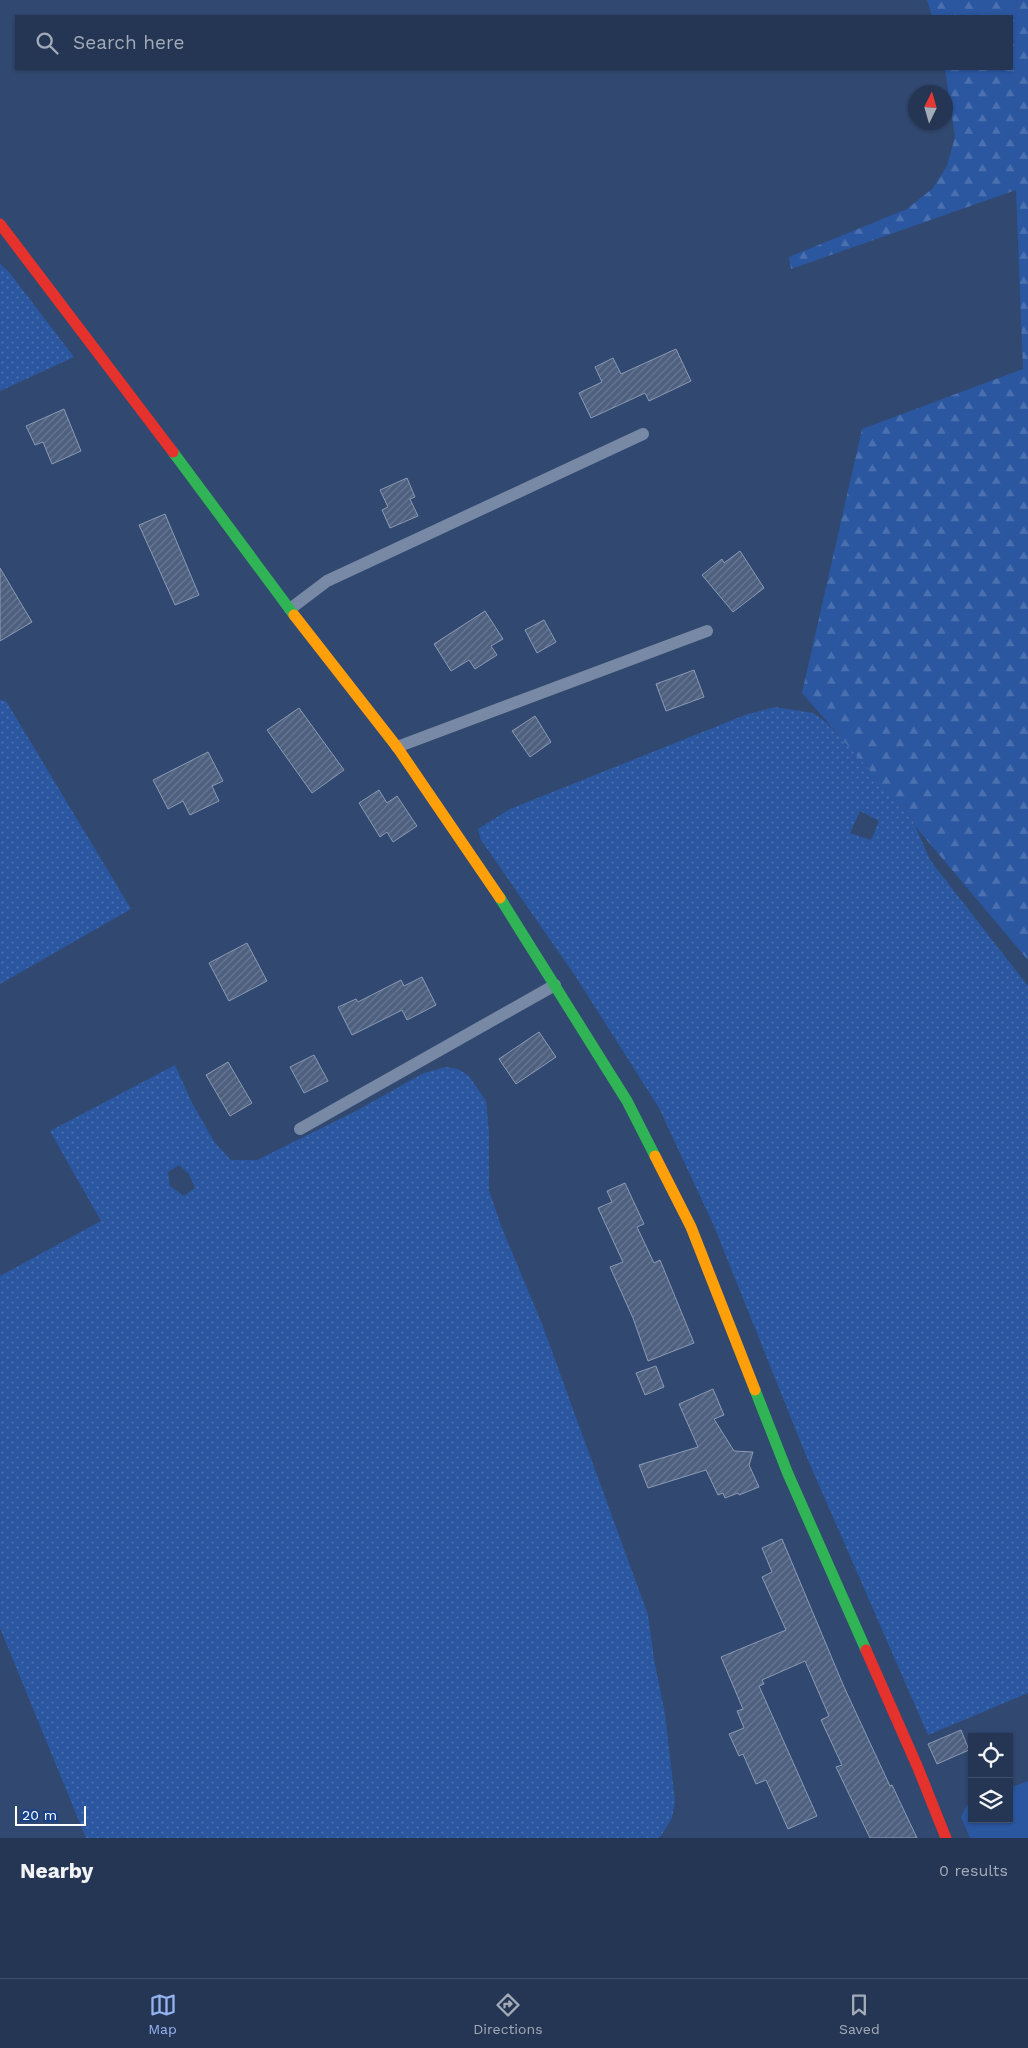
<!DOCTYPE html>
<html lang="en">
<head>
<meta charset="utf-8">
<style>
	:root { --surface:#253654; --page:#2d3e5a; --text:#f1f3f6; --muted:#a3abb8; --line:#42506b; --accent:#95b2f1 }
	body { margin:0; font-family:"Work Sans",sans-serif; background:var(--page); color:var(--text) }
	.controls { position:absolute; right:15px; bottom:15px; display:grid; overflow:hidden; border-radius:0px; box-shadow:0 1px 4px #0004 }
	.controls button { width:45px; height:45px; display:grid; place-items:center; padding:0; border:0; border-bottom:1px solid var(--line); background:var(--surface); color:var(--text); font:25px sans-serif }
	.compass { position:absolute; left:908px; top:85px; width:45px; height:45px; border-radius:50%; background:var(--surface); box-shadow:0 1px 4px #0004; rotate:5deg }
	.scale { position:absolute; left:15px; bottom:12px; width:71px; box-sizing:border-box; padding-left:5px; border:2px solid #fff; border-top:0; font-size:14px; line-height:18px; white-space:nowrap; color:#fff; -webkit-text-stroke:4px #17418a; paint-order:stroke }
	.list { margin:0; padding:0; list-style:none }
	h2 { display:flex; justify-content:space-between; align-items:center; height:65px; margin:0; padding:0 20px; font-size:21px }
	h2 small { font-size:16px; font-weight:400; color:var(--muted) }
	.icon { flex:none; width:28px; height:28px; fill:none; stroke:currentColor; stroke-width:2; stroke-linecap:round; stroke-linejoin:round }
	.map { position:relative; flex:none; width:1028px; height:1838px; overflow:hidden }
	.search { position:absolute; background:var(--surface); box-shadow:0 1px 4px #0004; left:15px; right:15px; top:15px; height:55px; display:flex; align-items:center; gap:12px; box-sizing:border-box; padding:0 18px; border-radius:0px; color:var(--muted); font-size:19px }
	.sheet { height:140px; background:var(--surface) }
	nav { display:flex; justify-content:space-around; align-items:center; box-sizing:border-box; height:70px; border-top:1px solid var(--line); background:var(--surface); font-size:14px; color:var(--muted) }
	nav a { display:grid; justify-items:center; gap:2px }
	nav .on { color:var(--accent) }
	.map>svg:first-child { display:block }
	.grass { fill:url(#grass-dots); fill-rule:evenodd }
	.forest { fill:url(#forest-firs) }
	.pitch { fill:#2b57a1 }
	.building { fill:url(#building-hatch); stroke:#8c9ab3 }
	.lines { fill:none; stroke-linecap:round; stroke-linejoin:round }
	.lane { stroke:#7889a5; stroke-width:12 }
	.fast { stroke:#30b455; stroke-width:11 }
	.slow { stroke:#ff9f0a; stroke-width:11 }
	.jam { stroke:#e5322d; stroke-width:11 }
</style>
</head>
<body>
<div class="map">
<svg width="1028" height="1838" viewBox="0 0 1028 1838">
	<defs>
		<pattern id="grass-dots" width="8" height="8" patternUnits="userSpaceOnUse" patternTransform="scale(1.25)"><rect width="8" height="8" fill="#2b57a1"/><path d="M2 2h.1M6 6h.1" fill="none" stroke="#4b70af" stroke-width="1.8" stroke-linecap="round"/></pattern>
		<pattern id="forest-firs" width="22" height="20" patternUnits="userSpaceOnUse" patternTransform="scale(1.25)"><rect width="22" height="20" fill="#2b57a1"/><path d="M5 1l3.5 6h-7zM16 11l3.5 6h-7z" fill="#4b70af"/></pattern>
		<pattern id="building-hatch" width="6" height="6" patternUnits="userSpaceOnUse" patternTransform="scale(1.25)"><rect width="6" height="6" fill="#4e6080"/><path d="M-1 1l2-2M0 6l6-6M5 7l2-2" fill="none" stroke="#697893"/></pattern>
	</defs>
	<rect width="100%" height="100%" fill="#314870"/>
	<g class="grass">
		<path d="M0 264 9 272 74 357 0 391Z"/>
		<path d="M0 700 6 701 131 909 0 984Z"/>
		<path d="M775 707 813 713 827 723 857 754 912 819 930 860 1028 986V1693L928 1735 805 1453 714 1226 659 1108 576 977 481 840 478 829 510 809 745 715ZM860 811 879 821 871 840 850 833Z"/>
		<path d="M175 1065 192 1103 215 1143 231 1160H257L354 1112 424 1073 446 1067 458 1069 469 1076 486 1101 489 1133V1190L501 1226 542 1324 648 1615 654 1659 665 1714 675 1802 672 1818 661 1836 657 1838H86L0 1628V1276L101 1221 50 1131ZM179 1165 189 1174 195 1188 184 1196 170 1186 168 1172Z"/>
	</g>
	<path class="forest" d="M927 0H1028V960L915 826 912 819 802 693 862 429 1023 369 1016 190 791 269 789 257 907 209 932 189 947 166 955 137 945 69H1012V16H932Z"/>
	<path class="pitch" d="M1028 1781V1838H970L961 1817 967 1805 972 1803V1819H1009V1788Z"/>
	<g class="building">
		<path d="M676 349 691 381 649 401 645 393 591 418 579 393 602 382 595 367 613 358 621 374Z"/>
		<path d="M64 409 81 451 52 464 43 442 35 445 26 426Z"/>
		<path d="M407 478 415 497 410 499 418 516 390 528 382 510 388 507 380 490Z"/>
		<path d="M165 514 199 595 175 605 139 525Z"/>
		<path d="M740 551 764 588 733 612 702 575 722 559 724 563Z"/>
		<path d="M0 568 32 622 0 641Z"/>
		<path d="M485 611 503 639 491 646 497 655 475 669 469 660 451 671 434 644Z"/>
		<path d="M544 620 556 642 537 653 525 630Z"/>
		<path d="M694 670 704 697 666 711 656 684Z"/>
		<path d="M299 708 344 770 312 793 267 730Z"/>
		<path d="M535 716 551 742 530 757 512 731Z"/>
		<path d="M208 752 223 781 212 786 219 801 190 815 183 801 168 809 153 780Z"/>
		<path d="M379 790 387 803 397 796 417 826 393 842 387 832 380 837 359 803Z"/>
		<path d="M247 943 267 981 229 1001 209 963Z"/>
		<path d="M422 977 436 1005 407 1020 402 1010 352 1035 338 1007 356 999 358 1002 401 980 404 986Z"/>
		<path d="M539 1032 556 1057 516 1084 499 1059Z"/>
		<path d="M314 1055 328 1081 304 1093 290 1067Z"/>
		<path d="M228 1062 252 1103 230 1116 206 1075Z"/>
		<path d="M625 1183 644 1224 637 1227 654 1263 660 1260 694 1343 648 1361 633 1318 610 1267 623 1262 598 1208 612 1202 607 1191Z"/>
		<path d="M656 1366 664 1387 645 1395 636 1373Z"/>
		<path d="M713 1389 724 1415 714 1419 734 1451 753 1452 749 1465 759 1487 739 1495 738 1493 725 1498 723 1493 718 1495 706 1470 648 1488 639 1465 698 1447 679 1404Z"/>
		<path d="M782 1539 844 1687 890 1786 892 1785 917 1838H870L836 1767 842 1765 821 1720 829 1716 805 1661 762 1680 764 1684 759 1686 817 1816 788 1829 766 1780 756 1784 743 1754 739 1756 729 1734 744 1728 737 1711 743 1709 721 1657 786 1630 762 1577 772 1572 762 1548Z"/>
		<path d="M961 1730 969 1750 937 1764 928 1744Z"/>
	</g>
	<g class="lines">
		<g class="lane">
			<path d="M290 609 327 581 643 434"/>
			<path d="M397 747 707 631"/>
			<path d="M300 1129 555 985"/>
		</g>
		<g class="fast">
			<path d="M173 452 294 615"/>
			<path d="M500 898 627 1101 655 1156"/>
			<path d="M755 1390 788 1474 866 1650"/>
		</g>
		<g class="slow">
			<path d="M294 615 397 747 500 898"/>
			<path d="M655 1156 691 1227 755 1390"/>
		</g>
		<g class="jam">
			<path d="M0 224 173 452"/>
			<path d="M866 1650 918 1768 946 1838"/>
		</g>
	</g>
</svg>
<div class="controls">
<button><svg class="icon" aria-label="locate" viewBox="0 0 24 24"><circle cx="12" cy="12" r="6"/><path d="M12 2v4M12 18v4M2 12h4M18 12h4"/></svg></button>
<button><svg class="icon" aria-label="layers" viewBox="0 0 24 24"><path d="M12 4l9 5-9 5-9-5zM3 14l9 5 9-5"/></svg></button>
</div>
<svg class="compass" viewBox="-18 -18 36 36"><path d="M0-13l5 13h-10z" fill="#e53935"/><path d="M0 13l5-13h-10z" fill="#a3abb8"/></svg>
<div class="scale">20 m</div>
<div class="search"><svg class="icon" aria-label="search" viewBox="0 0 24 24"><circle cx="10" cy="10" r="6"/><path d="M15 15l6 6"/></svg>Search here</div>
</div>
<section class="sheet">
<h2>Nearby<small>0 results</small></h2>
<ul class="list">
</ul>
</section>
<nav>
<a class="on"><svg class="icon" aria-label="map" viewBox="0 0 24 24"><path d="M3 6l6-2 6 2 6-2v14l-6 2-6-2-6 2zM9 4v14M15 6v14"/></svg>Map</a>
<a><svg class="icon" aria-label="directions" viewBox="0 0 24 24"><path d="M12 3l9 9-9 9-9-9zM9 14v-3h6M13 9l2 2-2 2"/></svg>Directions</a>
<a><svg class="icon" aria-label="saved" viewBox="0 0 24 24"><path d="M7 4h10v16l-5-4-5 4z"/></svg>Saved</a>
</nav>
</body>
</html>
